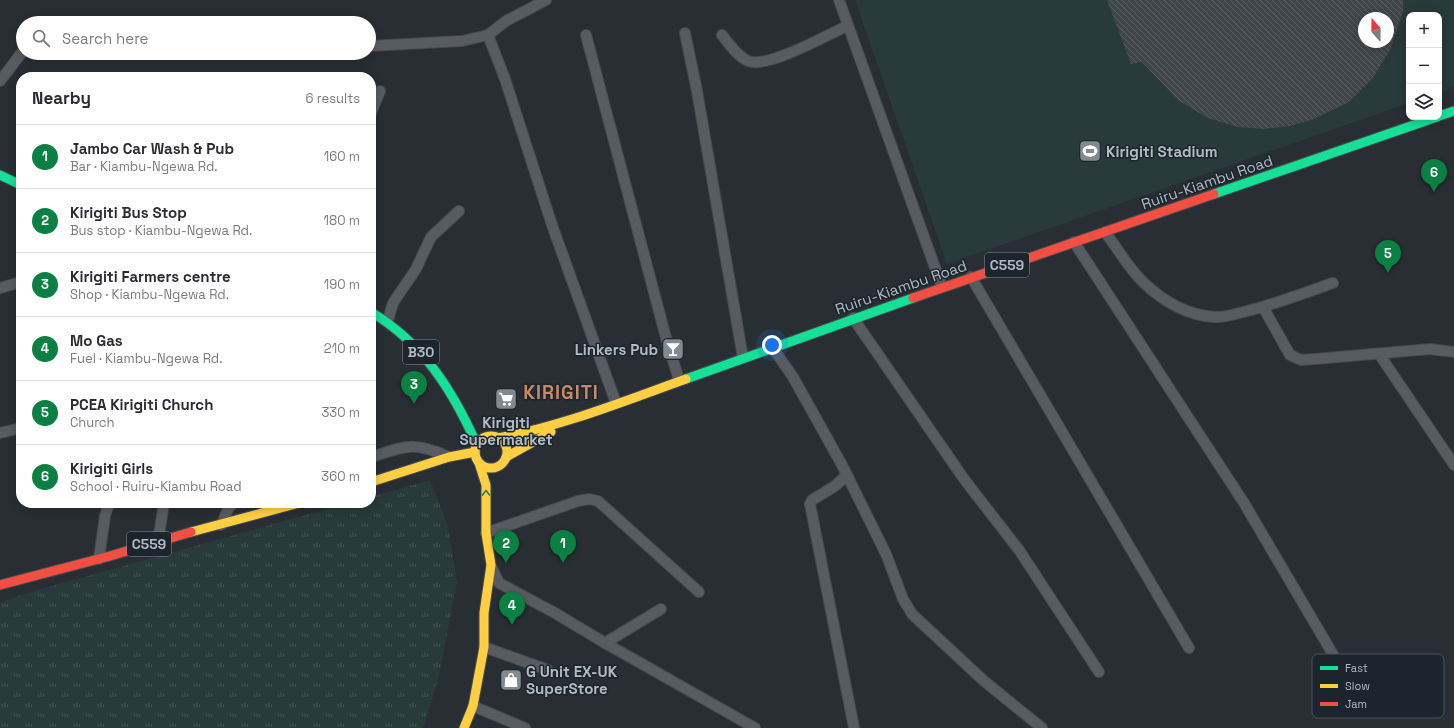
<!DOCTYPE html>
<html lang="en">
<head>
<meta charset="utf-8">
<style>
	:root { --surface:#fff; --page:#f7f7f7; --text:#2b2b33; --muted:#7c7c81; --line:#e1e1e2; --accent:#0b8043 }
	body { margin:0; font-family:"Space Grotesk",sans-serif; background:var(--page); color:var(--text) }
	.controls { position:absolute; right:12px; top:12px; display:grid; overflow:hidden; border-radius:8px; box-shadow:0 2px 10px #0003 }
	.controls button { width:36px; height:36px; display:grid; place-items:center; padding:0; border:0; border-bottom:1px solid var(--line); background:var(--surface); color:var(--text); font:20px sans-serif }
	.compass { position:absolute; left:1358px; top:12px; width:36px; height:36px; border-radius:50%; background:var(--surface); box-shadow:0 2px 10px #0003; rotate:340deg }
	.you { position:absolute; left:772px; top:345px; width:14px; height:14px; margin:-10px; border:3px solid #fff; border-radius:50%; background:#1a73e8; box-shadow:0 0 0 6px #1a73e833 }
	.badge { display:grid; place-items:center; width:26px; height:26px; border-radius:50%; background:var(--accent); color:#fff; font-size:13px; font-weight:700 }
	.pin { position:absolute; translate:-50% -33px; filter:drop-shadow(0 1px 2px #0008) }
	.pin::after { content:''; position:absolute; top:21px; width:14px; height:12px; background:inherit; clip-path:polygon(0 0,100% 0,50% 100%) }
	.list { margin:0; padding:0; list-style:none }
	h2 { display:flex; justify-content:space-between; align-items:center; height:52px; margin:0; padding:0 16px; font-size:17px }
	h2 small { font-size:13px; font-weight:400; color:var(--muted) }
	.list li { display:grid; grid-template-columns:26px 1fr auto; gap:12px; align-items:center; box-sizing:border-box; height:64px; padding:0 16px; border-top:1px solid var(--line) }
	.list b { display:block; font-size:15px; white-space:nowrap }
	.list p { margin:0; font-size:13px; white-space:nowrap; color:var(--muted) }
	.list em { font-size:13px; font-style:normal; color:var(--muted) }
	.icon { flex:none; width:22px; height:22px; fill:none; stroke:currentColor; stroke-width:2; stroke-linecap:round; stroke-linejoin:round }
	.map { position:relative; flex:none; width:1454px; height:728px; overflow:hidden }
	.search { position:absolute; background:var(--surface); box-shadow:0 2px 10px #0003; left:16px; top:16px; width:360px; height:44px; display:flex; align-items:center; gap:10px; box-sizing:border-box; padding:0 14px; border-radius:22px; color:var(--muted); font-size:15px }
	.panel { position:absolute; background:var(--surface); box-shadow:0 2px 10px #0003; left:16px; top:72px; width:360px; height:436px; border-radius:16px }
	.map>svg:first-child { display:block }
	.grass { fill:url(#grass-tufts) }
	.garden { fill:#283a39; fill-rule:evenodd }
	.building { fill:url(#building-back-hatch); fill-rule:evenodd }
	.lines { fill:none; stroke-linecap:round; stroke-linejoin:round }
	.street-casing { stroke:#464a4e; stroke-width:12 }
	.fast-casing { stroke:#464b50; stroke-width:11 }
	.slow-casing { stroke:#464b50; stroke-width:11 }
	.jam-casing { stroke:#464b50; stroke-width:11 }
	.street { stroke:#585c61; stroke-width:10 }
	.fast { stroke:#16e098; stroke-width:9 }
	.slow { stroke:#ffcf43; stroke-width:9 }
	.jam { stroke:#f24e42; stroke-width:9 }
	.oneway { stroke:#198262 }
	.labels { text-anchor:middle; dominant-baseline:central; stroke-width:3; stroke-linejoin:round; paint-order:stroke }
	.shield { fill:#1c252d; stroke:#858e97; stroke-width:1 }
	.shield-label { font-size:14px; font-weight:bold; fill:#b2bbc4 }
	.poi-label { font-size:15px; font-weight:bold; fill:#b2bbc4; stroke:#1c252d; text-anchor:start }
	.street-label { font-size:15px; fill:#b2bbc4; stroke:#1c252d }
	.district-label { font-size:19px; font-weight:bold; letter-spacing:1px; fill:#c98868; stroke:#1c252d }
	.key { fill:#1c252d; stroke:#49525a; stroke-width:1 }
	.key-label { font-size:11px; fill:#b2bbc4 }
</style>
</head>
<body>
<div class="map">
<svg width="1454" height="728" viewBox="0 0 1454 728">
	<defs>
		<pattern id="grass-tufts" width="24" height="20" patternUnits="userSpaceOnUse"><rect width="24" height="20" fill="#283a39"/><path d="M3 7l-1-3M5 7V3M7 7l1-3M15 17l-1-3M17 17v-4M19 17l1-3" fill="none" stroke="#455554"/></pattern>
		<pattern id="building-back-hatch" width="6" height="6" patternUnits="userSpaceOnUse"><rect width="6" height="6" fill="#40454a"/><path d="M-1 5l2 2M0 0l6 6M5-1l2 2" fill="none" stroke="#595e62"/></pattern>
	</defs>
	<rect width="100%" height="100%" fill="#282e33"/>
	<path class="grass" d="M430 480 448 526 457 583 438 680 423 728H0V603L27 593 349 503H371V497Z"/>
	<path class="garden" d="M855 0H1454V87L1439 93V15H1409V103L947 264ZM1364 18H1388V42H1364Z"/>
	<path class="building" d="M1107 0H1403V11L1391 48 1373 78 1349 102 1314 119 1290 126 1264 129 1238 127 1207 118 1178 100 1142 62 1131 64ZM1364 18H1388V42H1364Z"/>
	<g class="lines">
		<g class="street-casing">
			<g id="street">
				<path d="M546 0 506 21 488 35 505 79 552 225 616 403"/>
				<path d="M839 0 942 287"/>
				<path d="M685 33 697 91 743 358"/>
				<path d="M586 35 665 334 679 380"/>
				<path d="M722 35C729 44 737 56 748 61 767 69 827 35 847 26"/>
				<path d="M369 46 462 41 488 35"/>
				<path d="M0 81 23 51"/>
				<path d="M371 113 380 91"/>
				<path d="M1105 232C1118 249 1129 269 1144 283 1163 301 1187 315 1214 317 1224 318 1236 314 1247 311 1276 304 1304 293 1333 283"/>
				<path d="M1074 242 1244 503 1341 668"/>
				<path d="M971 277 1189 648"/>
				<path d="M0 288 21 282"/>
				<path d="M1263 307 1290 355 1301 360 1315 359 1430 349 1454 352"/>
				<path d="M853 318 964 479 1019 550 1099 672"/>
				<path d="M388 320 393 303 416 269 431 237 459 211"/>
				<path d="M772 347 793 377 842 465 886 554 903 599 912 614 984 681 1042 728"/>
				<path d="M1379 354 1454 465"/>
				<path d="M0 433 21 428"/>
				<path d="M371 457C406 446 414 441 449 457"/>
				<path d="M847 475 835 486 812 500 810 504 854 728"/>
				<path d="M221 525 229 507 234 503"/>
				<path d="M486 533 578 501 589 499 598 501 699 592"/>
				<path d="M158 541 164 503"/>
				<path d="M99 559 105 516 109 503"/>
				<path d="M492 568 499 583 555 613 605 643 755 728"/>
				<path d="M605 643 661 609"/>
				<path d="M484 647 548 670"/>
				<path d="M473 706 525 728"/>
			</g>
		</g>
		<g class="fast-casing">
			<g id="fast">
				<path d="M1439 116 1454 111"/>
				<path d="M0 175 21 185"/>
				<path d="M1214 194 1437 117"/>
				<path d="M371 312C423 343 453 391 477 445"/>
				<path d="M686 379 913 298"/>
			</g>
		</g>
		<g class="slow-casing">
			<g id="slow">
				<circle cx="491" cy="452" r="16"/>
				<path d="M498 438C563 426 624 401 686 379"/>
				<path d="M506 457 551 432"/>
				<path d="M371 482 449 457 475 452"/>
				<path d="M191 532 299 503"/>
				<path d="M464 728 473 706 484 647V613L491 565 486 533V485L479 463"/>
			</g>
		</g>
		<g class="jam-casing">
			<g id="jam">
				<path d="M913 298 1214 194"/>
				<path d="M0 585 110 556 191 532"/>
			</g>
		</g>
		<use href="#street" class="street"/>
		<use href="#fast" class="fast"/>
		<use href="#slow" class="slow"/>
		<use href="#jam" class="jam"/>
	</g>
	<defs><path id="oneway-chevron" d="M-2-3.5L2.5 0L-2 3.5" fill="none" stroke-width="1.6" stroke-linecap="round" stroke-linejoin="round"/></defs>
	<use class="oneway" href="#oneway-chevron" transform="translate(486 493) rotate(-91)"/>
	<defs>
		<g id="stadium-square" transform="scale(1.15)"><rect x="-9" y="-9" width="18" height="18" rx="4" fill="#828a91" stroke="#1c252d"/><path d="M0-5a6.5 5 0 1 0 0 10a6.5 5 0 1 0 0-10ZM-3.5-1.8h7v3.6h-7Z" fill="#fff"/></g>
		<g id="bar-square" transform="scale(1.15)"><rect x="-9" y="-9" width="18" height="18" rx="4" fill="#828a91" stroke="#1c252d"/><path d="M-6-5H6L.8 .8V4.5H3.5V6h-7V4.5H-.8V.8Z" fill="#fff"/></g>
		<g id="supermarket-square" transform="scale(1.15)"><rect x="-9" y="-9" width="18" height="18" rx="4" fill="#828a91" stroke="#1c252d"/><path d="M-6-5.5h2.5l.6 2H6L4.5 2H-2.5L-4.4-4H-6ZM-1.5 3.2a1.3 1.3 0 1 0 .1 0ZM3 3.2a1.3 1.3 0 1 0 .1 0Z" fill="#fff"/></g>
		<g id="shop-square" transform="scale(1.15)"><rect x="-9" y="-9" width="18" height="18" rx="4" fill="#828a91" stroke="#1c252d"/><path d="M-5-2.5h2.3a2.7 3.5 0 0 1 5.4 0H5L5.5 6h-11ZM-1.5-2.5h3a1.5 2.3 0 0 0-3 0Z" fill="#fff"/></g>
	</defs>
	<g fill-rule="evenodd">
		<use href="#stadium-square" x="1090" y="151"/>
		<use href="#bar-square" x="673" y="349"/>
		<use href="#supermarket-square" x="506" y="399"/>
		<use href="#shop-square" x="511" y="680"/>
	</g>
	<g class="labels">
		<g class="shield">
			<rect x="985" y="253" width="44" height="24" rx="3"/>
			<rect x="403" y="340" width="36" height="24" rx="3"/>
			<rect x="127" y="532" width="44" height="24" rx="3"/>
		</g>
		<g class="shield-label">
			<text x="1007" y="265">C559</text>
			<text x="421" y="352">B30</text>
			<text x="149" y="544">C559</text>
		</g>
		<g class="poi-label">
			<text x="1106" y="151">Kirigiti Stadium</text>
			<text x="658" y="349" text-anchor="end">Linkers Pub</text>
			<text x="506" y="422" text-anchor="middle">Kirigiti<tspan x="506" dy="17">Supermarket</tspan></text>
			<text x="526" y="671">G Unit EX-UK<tspan x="526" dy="17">SuperStore</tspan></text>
		</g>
		<g class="street-label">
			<text transform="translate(1207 182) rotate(-19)">Ruiru-Kiambu Road</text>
			<text transform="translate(901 287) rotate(-19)">Ruiru-Kiambu Road</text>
		</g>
		<g class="district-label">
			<text x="561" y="392">KIRIGITI</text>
		</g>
	</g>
	<rect x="1312" y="654" width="132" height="64" rx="6" class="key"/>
	<rect x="1320" y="666" width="18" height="4" fill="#16e098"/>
	<rect x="1320" y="684" width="18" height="4" fill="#ffcf43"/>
	<rect x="1320" y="702" width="18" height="4" fill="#f24e42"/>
	<g class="key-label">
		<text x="1345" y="672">Fast</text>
		<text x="1345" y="690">Slow</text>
		<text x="1345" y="708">Jam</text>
	</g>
</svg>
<div class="controls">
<button>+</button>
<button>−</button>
<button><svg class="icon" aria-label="layers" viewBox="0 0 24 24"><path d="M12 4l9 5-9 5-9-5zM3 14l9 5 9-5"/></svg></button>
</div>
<svg class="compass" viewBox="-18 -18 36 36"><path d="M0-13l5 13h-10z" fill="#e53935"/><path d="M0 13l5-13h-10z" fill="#7c7c81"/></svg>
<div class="you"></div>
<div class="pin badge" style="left:563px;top:563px">1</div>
<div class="pin badge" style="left:506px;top:563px">2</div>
<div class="pin badge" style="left:414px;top:404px">3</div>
<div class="pin badge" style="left:512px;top:625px">4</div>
<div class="pin badge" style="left:1388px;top:273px">5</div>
<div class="pin badge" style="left:1434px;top:192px">6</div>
<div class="search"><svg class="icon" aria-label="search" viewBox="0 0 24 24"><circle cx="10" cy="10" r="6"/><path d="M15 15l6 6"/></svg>Search here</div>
<section class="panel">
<h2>Nearby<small>6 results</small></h2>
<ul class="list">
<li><span class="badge">1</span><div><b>Jambo Car Wash &amp; Pub</b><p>Bar · Kiambu-Ngewa Rd.</p></div><em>160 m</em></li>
<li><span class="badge">2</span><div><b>Kirigiti Bus Stop</b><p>Bus stop · Kiambu-Ngewa Rd.</p></div><em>180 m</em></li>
<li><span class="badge">3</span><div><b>Kirigiti Farmers centre</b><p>Shop · Kiambu-Ngewa Rd.</p></div><em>190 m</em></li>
<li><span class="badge">4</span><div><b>Mo Gas</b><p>Fuel · Kiambu-Ngewa Rd.</p></div><em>210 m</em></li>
<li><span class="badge">5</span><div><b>PCEA Kirigiti Church</b><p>Church</p></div><em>330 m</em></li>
<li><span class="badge">6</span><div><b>Kirigiti Girls</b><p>School · Ruiru-Kiambu Road</p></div><em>360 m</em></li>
</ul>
</section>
</div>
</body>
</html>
